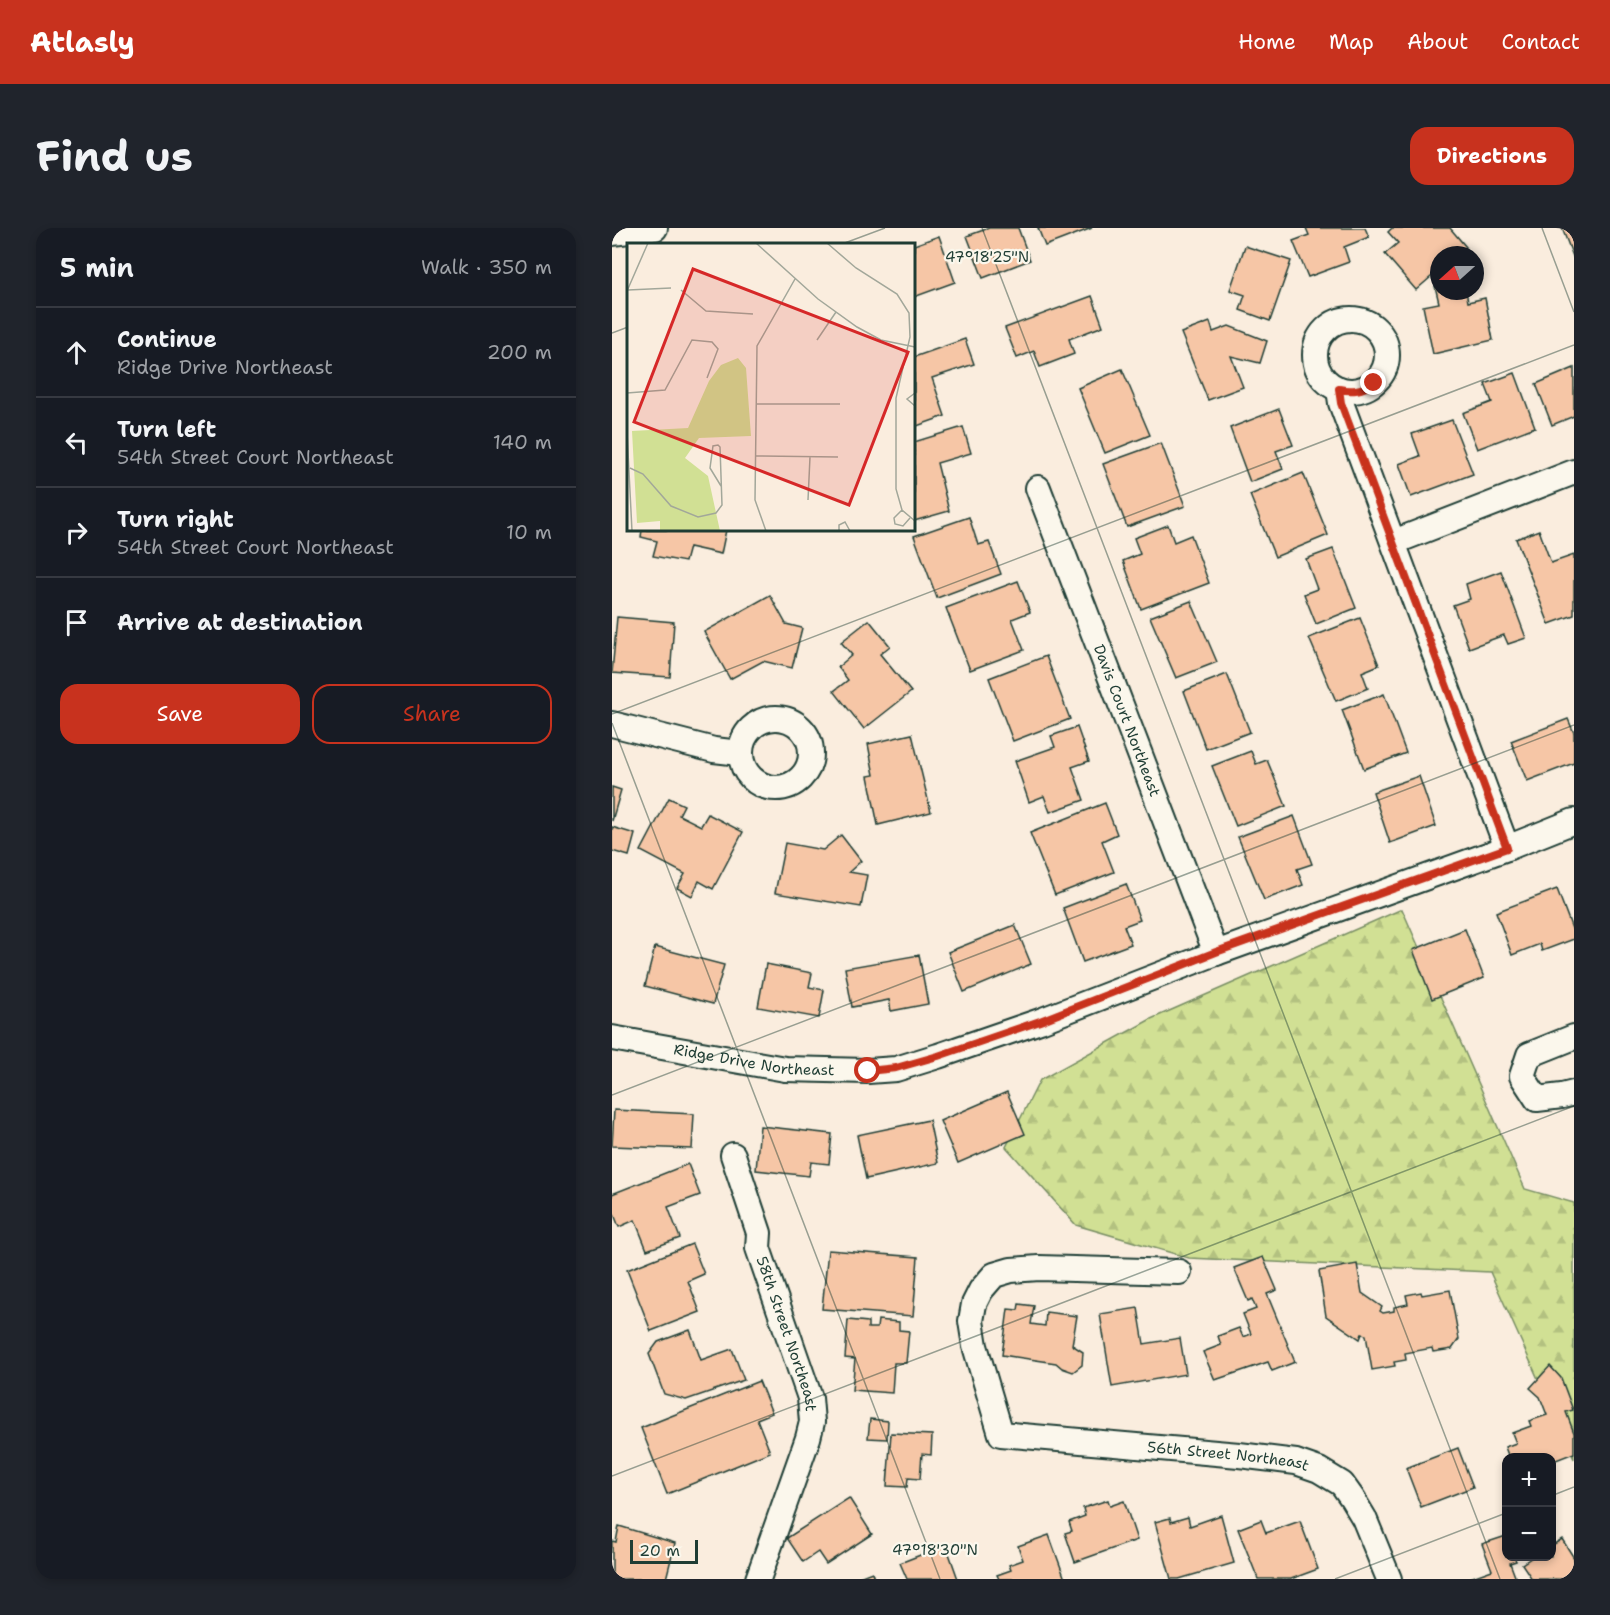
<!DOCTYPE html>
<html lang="en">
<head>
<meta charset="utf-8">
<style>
	:root { --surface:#171b24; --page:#20242c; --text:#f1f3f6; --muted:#9ea1a6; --line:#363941; --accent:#c8321e }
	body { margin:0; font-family:"Shantell Sans",sans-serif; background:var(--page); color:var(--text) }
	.controls { position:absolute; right:18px; bottom:18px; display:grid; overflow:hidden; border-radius:12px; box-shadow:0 3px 9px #0003 }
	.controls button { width:54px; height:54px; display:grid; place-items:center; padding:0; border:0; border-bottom:2px solid var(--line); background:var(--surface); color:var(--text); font:30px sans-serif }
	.compass { position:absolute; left:818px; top:18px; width:54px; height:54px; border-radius:50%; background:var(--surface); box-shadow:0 3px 9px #0003; rotate:249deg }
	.scale { position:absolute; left:18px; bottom:15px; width:68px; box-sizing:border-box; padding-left:6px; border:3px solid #1f3d34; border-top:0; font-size:16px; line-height:21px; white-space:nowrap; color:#1f3d34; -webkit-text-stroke:4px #fbf7ec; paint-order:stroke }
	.stop { position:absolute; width:18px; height:18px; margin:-14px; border:4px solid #c8321e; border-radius:50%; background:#fff }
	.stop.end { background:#c8321e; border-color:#fff; box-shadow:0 2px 6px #0008 }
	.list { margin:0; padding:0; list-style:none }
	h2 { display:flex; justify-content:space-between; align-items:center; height:78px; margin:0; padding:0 24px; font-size:26px }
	h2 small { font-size:20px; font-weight:400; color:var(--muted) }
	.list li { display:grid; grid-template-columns:39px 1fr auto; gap:18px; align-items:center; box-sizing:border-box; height:90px; padding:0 24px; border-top:2px solid var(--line) }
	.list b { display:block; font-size:22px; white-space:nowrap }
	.list p { margin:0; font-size:20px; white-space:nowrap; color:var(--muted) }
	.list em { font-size:20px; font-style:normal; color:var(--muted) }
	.actions { display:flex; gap:12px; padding:18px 24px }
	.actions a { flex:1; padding:14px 0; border:2px solid var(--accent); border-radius:18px; text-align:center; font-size:21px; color:var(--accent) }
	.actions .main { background:var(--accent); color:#fff }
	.icon { flex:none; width:33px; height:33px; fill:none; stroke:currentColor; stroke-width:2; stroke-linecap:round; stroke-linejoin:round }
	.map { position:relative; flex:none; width:962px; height:1351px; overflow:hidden; border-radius:18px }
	header { display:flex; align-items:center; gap:36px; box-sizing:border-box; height:84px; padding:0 30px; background:var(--accent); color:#fff }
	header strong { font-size:28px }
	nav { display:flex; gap:33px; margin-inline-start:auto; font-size:21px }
	.intro { display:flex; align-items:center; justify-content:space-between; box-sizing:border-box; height:144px; padding:0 36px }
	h1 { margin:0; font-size:42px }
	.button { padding:15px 27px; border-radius:18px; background:var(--accent); color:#fff; font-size:21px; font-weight:700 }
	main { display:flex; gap:36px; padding:0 36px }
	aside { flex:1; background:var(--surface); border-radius:18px; box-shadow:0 3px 9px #0003 }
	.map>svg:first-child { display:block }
	.forest { fill:url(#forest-firs); stroke:#788e64; stroke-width:1.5 }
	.building { fill:#f6c6a6; stroke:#1f3d34; stroke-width:1.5 }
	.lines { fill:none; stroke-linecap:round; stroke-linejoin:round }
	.minor-casing { stroke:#1f3d34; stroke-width:28 }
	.minor { stroke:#fbf7ec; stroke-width:24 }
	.route { stroke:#c8321e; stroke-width:8 }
	.ticks { fill:none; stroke:#1f3d34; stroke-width:1.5; stroke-opacity:0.45 }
	.labels { text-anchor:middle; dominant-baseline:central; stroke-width:4.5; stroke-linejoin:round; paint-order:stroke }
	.street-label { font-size:15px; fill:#1f3d34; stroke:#fbf7ec }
	.inset-road { fill:none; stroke:#a2a79a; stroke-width:1.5 }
	.view { fill:#d62828; fill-opacity:0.15; stroke:#d62828; stroke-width:3 }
	.inset-edge { fill:none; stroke:#1f3d34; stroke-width:3 }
	.ticks-label { font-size:15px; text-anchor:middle; fill:#1f3d34; stroke:#fbf7ec; stroke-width:4.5; stroke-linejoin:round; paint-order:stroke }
</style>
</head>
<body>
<header>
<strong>Atlasly</strong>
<nav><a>Home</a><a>Map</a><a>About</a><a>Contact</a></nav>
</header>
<div class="intro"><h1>Find us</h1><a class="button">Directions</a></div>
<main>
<aside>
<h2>5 min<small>Walk · 350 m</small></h2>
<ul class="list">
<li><svg class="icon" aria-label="ahead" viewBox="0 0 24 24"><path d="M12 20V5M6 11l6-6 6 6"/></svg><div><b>Continue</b><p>Ridge Drive Northeast</p></div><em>200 m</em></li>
<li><svg class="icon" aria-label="left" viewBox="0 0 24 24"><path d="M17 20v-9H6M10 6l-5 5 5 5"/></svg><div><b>Turn left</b><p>54th Street Court Northeast</p></div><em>140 m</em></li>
<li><svg class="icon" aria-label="right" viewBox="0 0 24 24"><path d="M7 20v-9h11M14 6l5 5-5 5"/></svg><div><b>Turn right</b><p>54th Street Court Northeast</p></div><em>10 m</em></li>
<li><svg class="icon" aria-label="arrive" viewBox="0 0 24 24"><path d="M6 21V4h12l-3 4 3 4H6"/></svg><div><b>Arrive at destination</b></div></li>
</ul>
<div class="actions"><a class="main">Save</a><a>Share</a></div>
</aside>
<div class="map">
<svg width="962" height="1351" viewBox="0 0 962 1351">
	<defs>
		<pattern id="forest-firs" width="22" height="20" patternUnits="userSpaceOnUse" patternTransform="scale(1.5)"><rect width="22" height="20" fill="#d1e094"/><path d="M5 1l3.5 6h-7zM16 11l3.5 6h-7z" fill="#b3c180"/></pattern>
	</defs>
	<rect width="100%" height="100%" fill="#faedde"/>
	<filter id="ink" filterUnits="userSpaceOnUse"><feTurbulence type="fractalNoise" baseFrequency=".0167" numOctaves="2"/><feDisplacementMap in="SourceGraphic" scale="12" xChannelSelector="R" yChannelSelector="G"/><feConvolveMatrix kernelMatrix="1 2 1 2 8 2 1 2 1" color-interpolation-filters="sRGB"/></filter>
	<g filter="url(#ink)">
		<path class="forest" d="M790 681 913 961 962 975V1231L878 1044 577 1030 464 997 394 919 428 852 539 791Z"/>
		<g class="building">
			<path d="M377 0H406L418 32 371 50 355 8Z"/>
			<path d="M426 0H480L433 18Z"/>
			<path d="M694 0H753L757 9 732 19 737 34 696 49 681 13 697 7Z"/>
			<path d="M780 0H838L854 19 845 27H827V42L804 62 773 26 786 15 776 4Z"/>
			<path d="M950 0H962V31Z"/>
			<path d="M327 8 343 54 302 69V17Z"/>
			<path d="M633 18 679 33 658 93 628 82 633 67 618 62Z"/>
			<path d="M823 58H827V63H854L856 74 873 70 881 112 821 126 811 78 827 75Z"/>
			<path d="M480 68 491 98 457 111 462 126 428 139 422 123 405 130 393 100Z"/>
			<path d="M598 94 601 104 617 98 655 113 648 135 619 128 631 159 596 172 569 105Z"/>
			<path d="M353 111 362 136 320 150 333 188 302 199V129Z"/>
			<path d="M962 140V188L940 197 924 156Z"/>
			<path d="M510 141 538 207 493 225 466 160Z"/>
			<path d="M903 145 923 199 865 221 851 185 880 174 873 156Z"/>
			<path d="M667 181 681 217 664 223 671 241 638 254 618 200Z"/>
			<path d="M840 192 861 246 799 269 787 236 808 228 800 206Z"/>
			<path d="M351 199 359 225 325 235 337 283 302 293V214Z"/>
			<path d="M549 215 573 278 515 299 491 236Z"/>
			<path d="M691 245 716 307 663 329 638 267Z"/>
			<path d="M357 289 366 317 377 314 389 346 325 370 302 308Z"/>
			<path d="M556 297 562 314 579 307 597 355 529 381 511 333 528 326 522 310Z"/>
			<path d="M30 302H114L109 326 77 319 73 334 41 328 45 313 29 309Z"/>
			<path d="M927 302 939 335 962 327V387L937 396 904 311Z"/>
			<path d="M721 321 744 380 704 396 692 366 705 361 694 331Z"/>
			<path d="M889 343 914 410 896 416 892 407 857 420 841 377 858 371 854 356Z"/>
			<path d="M406 353 418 384 400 391 412 422 358 442 334 380Z"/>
			<path d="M158 367 174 396 190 400 180 440 151 433 118 451 92 404Z"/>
			<path d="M579 373 605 434 564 450 538 389Z"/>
			<path d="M5 389 62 394 58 449 0 445Z"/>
			<path d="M748 390 767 437 750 444 756 460 724 473 697 410Z"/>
			<path d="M257 392 278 418 268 426 299 464 252 501 222 463 236 452 226 439 240 427 229 414Z"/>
			<path d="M434 428 458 491 401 513 377 450Z"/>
			<path d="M615 446 638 504 594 521 572 463Z"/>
			<path d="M772 466 794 525 752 541 730 482Z"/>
			<path d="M956 491 962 505V535L915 553 899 513Z"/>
			<path d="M465 499 477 533 460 539 472 572 438 584 432 568 417 574 403 533 443 519 439 508Z"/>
			<path d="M300 506 319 584 266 597 256 548 262 547 256 516Z"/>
			<path d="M639 523 644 536 655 532 674 578 624 598 600 538Z"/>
			<path d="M807 548 824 598 778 615 761 564Z"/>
			<path d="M0 559 9 562 0 593Z"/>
			<path d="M57 570 72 577 67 587 89 598 96 586 131 604 101 661 87 653 80 668 65 660 73 646 29 623Z"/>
			<path d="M493 575 505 606 490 613 502 644 443 667 418 605Z"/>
			<path d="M682 588 700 636 685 641 691 657 652 672 626 609Z"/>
			<path d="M0 599 23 606 17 628 0 623Z"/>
			<path d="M229 607 249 633 237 644 255 647 249 679 163 665 173 615 211 622Z"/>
			<path d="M514 656 528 692 512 698 519 716 471 734 451 680Z"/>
			<path d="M945 661 962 706V711L930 723 928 716 900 727 884 684Z"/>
			<path d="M403 697 419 736 352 764 336 724Z"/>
			<path d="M853 701 872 750 820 771 801 722Z"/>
			<path d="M43 719 112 737 101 776 33 758Z"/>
			<path d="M307 727 316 776 279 783 277 772 240 779 233 740Z"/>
			<path d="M154 736 200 745 197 759 212 762 207 790 146 779Z"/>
			<path d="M395 864 413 906 346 935 328 893Z"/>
			<path d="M2 882 82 886 80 921 0 918Z"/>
			<path d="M317 892 326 935 254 951 245 907Z"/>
			<path d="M148 898 220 906 217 936 199 934 197 948 144 942Z"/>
			<path d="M76 936 88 967 56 979 68 1010 35 1022 23 992 7 999 0 981V966Z"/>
			<path d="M80 1016 92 1046 76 1053 88 1084 39 1103 15 1042Z"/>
			<path d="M216 1022 306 1029 301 1088 210 1081Z"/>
			<path d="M651 1029 665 1062 655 1066 683 1134 660 1143 656 1134 603 1152 591 1124 609 1117 606 1108 627 1100 631 1109 639 1106 631 1086 644 1081 640 1071 636 1073 622 1040Z"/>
			<path d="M745 1036 750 1065 770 1079 768 1083 771 1085 782 1083V1079L796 1076 794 1067 809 1064 810 1067 838 1062 847 1111 840 1121 821 1124 820 1120 793 1125 794 1132 782 1134 783 1138 760 1142 754 1107 750 1106 748 1111 714 1088 707 1043Z"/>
			<path d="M407 1076 422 1078 419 1096 433 1098 434 1084 465 1088 460 1117 471 1124 470 1137 461 1144 450 1140 444 1135 390 1127 396 1081 406 1082Z"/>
			<path d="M526 1080 532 1116 568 1110 574 1146 500 1159 488 1086Z"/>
			<path d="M236 1092 256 1094V1100H265L266 1092 287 1094V1102L297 1103 294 1135H282L280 1165 240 1162 243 1131 233 1130Z"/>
			<path d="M78 1102 89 1132 120 1121 132 1152 74 1172 52 1166 37 1126 46 1114Z"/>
			<path d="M938 1138 949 1150 961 1182 954 1184 962 1205V1225L939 1234V1230H897L893 1219 904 1215 900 1205 919 1198 917 1193 935 1187 928 1169 918 1160Z"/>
			<path d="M147 1153 160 1185 145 1191 158 1224 55 1266 29 1200Z"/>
			<path d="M258 1191 276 1193 275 1211 256 1210Z"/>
			<path d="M279 1205 320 1207 319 1227 310 1226 308 1251 296 1250 295 1259 275 1258Z"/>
			<path d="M846 1220 861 1259 809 1279 794 1240Z"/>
			<path d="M237 1270 260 1306 214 1336 206 1324 191 1334 175 1310Z"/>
			<path d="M496 1272 498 1278 512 1273 525 1312 463 1334 453 1305 460 1303 457 1294 473 1288 471 1280Z"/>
			<path d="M609 1287 622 1335 567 1351H559L543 1294 558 1290 559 1294 576 1289 578 1298Z"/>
			<path d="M649 1292 654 1305 688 1293 706 1341 679 1351H646L626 1301Z"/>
			<path d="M7 1298 63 1315 54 1351H0V1313L4 1314Z"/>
			<path d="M437 1307 453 1351H387L385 1347 399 1342 397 1337 411 1332 406 1318Z"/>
			<path d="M894 1308V1328H902L904 1333 898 1335 904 1351H855L880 1342 870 1316Z"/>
			<path d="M950 1311 962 1330V1351H920L910 1336 922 1328H939V1318Z"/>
			<path d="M334 1317 346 1351H295L288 1335Z"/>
			<path d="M260 1344 262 1351H242Z"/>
		</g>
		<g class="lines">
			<g class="minor-casing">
				<g id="minor">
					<path d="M0 5 43 0"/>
					<circle cx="739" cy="127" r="36"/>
					<path d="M727 161 729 175 895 620"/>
					<path id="s1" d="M426 260 604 725"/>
					<path d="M782 314 962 244"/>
					<circle cx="164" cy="525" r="35"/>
					<path d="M0 496 102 522 128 525"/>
					<path d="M962 809 917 827 910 848 925 871 950 868 962 865"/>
					<path id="s2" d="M0 810 173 841 256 843 284 841 326 828 428 793 604 725 895 620 962 593"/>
					<path id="s3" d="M121 927 147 1005 146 1020 198 1170 200 1194 196 1210 146 1351"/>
					<path id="s4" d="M567 1044 427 1040 399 1042 382 1047 369 1062 362 1076 359 1093 363 1118 389 1206 627 1227 684 1234 707 1242 730 1256 740 1270 752 1290 777 1351"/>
				</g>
			</g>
			<use href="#minor" class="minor"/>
		</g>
	</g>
	<g class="lines" filter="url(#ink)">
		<path class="route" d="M256 843 284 840 326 828 428 793 604 724 895 620 729 175 727 161C741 164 750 162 762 155"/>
	</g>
	<path class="ticks" d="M370 0 888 1351M930 0 962 84M230 16 273 0M0 105 16 99M0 486 962 117M0 495 328 1351M0 867 962 497M0 1248 962 878M939 1268 962 1259M723 1351 894 1285"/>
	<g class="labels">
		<g class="street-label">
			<text stroke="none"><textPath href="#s1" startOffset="249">Davis Court Northeast</textPath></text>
			<text stroke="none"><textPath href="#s2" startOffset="144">Ridge Drive Northeast</textPath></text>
			<text stroke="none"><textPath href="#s3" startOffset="188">58th Street Northeast</textPath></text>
			<text stroke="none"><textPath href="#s4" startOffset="584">56th Street Northeast</textPath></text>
		</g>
	</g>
	<g transform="translate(15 15)">
		<rect width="288" height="288" fill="#faedde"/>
		<path d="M111 115 119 125 124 193 72 195 58 215 81 233 93 288H33V278L10 280 5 188 61 185 82 138 94 122Z" fill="#d1e094"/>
		<path class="inset-road" d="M129 0 191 56 230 84 254 97 288 104M200 0 229 25 270 51 282 70 283 94 269 155V246L275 267 288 278M1 47 44 45M54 47 79 68 126 71M0 48 21 0M190 97 209 69M0 150 38 147 65 97 85 99 91 106 80 135M288 150 280 156 288 163M129 161H213M0 189 5 288M128 213 211 214M3 225 16 231 44 263 71 274 89 270 95 262 93 204 91 202 86 203 83 225 94 243M181 257 183 214M275 267 267 275 268 281 276 283 283 275M139 288 128 257 130 103 168 36M212 288V282L218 279 223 288"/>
		<path class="view" d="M66 26 281 109 222 262 7 179Z"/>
		<rect width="288" height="288" class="inset-edge"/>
	</g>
	<g class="ticks-label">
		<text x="375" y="34">47°18'25"N</text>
		<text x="323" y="1327">47°18'30"N</text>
	</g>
</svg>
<div class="controls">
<button>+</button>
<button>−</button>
</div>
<svg class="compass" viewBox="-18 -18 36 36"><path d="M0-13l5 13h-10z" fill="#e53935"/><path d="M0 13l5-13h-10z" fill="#9ea1a6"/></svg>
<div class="scale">20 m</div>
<div class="stop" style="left:256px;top:843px"></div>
<div class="stop end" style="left:762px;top:155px"></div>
</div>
</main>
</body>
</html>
